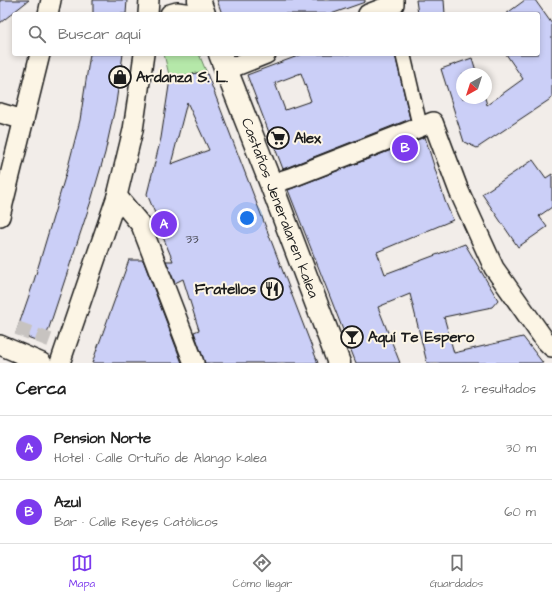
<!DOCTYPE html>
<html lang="es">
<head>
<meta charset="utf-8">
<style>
	:root { --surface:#fff; --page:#f2f2f2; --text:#222; --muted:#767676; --line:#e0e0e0; --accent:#7c3aed }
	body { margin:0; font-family:"Architects Daughter",sans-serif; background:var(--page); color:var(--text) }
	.compass { position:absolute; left:456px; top:68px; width:36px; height:36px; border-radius:50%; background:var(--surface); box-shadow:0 2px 6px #0003; rotate:219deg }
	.you { position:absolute; left:247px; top:218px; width:14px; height:14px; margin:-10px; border:3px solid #fff; border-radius:50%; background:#1a73e8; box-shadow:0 0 0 6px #1a73e833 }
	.badge { display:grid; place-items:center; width:26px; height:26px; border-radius:50%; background:var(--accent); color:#fff; font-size:13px; font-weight:700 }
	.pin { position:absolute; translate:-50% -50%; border:2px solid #fff; box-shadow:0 1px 4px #0006 }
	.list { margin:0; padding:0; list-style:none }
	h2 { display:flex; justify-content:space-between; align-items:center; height:52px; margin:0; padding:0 16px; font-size:17px }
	h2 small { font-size:13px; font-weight:400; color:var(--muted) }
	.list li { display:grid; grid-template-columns:26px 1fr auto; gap:12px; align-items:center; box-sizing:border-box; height:64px; padding:0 16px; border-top:1px solid var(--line) }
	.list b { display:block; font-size:15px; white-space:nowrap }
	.list p { margin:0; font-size:13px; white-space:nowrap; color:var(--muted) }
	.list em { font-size:13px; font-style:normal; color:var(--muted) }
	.icon { flex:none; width:22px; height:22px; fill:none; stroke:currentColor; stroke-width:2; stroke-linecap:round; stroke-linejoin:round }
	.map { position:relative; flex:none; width:552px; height:363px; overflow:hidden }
	.search { position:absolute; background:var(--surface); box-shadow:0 2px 6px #0003; left:12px; right:12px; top:12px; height:44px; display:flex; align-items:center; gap:10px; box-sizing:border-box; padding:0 14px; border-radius:4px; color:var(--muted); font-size:15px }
	.sheet { height:180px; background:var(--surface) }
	nav { display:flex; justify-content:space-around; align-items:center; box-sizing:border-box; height:56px; border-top:1px solid var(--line); background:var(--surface); font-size:11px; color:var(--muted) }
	nav a { display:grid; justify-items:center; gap:2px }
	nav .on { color:var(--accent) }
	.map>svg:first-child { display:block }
	.green { fill:#b5e8a9; stroke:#688262 }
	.building { fill:#cbcff7; stroke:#1c1c1c; fill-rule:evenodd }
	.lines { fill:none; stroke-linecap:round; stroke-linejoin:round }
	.pedestrian-tunnel { stroke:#c7c3c0; stroke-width:14; stroke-dasharray:14 7; stroke-linecap:butt }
	.pedestrian-casing { stroke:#1c1c1c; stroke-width:17 }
	.minor-casing { stroke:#1c1c1c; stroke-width:22 }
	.tertiary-casing { stroke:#1c1c1c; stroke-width:25 }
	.pedestrian { stroke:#fcf5e5; stroke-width:14 }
	.minor { stroke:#fcf5e5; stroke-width:19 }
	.tertiary { stroke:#fcf5e5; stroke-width:22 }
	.labels { text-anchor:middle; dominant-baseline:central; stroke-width:4; stroke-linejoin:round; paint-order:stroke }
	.number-label { font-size:13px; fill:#484953 }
	.poi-label { font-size:15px; font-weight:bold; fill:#1c1c1c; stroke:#fcf5e5; text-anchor:start }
	.street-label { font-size:15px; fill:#1c1c1c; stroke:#fcf5e5 }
</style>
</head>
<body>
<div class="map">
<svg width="552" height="363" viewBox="0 0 552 363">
	<rect width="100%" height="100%" fill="#f2ede9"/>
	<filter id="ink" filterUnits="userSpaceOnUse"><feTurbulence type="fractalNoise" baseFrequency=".025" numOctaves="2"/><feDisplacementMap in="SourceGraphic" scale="8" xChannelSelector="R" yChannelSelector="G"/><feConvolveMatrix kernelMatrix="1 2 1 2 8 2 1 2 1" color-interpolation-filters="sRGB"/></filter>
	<g filter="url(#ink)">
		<path class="green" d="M164 54H199L206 71 170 79Z"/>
		<g class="building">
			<path d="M0 0H29L0 23Z"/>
			<path d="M93 0H127L126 14H93Z"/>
			<path d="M217 0H365V2L331 14H222Z"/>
			<path d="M416 0H444L445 14H418Z"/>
			<path d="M525 0H535L552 24V98L477 148 464 142 441 69 472 58 477 74H462V98H485L487 105 523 79 506 54H538V14H506Z"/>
			<path d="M90 54H123L116 103 105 153 91 201 44 343 16 333 33 284 68 167 80 120Z"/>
			<path d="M303 54H395L410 119 283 169 247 75ZM301 73 311 101 285 110 275 83Z"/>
			<path d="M206 71 318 363H205L194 332 199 330 183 279 175 283 166 261H173L155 218H157L147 194 161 138 170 79ZM187 102 209 150 171 164Z"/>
			<path d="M425 137 445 201 453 220 377 252 385 274 465 244 498 300 492 307 444 317 454 353 523 337 543 363H427L410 294 378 307 400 363H356L288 190Z"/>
			<path d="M533 160 546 178 552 174V207L539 216 547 227 518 247 482 194Z"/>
			<path d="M129 260H143L182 363H92Z"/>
		</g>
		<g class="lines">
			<path class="pedestrian-tunnel" d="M17 328 52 341"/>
			<g class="pedestrian-casing">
				<path id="pedestrian" d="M403 54 418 118"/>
			</g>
			<g class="minor-casing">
				<g id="minor">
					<path d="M48 14 51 0"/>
					<path d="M148 14 149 0"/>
					<path d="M170 14 177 12 192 14"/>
					<path d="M368 14 394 4V0"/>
					<path d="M226 70 266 54"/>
					<path d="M0 113 24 120"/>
					<path d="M271 184 290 178 433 122 459 191 494 268 544 339 552 347"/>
					<path d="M117 196 141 225 194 363"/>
					<path d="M0 216 40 54"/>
					<path d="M0 345 42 363"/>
					<path d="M60 363 117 196 133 130 144 54"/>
				</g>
			</g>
			<g class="tertiary-casing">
				<g id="tertiary">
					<path d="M199 0 204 14"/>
					<path d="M220 54 271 184 339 363"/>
				</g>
			</g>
			<use href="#pedestrian" class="pedestrian"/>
			<use href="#minor" class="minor"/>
			<use href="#tertiary" class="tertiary"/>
		</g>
	</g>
	<defs>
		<g id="shop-ring" transform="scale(1.15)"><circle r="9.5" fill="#fcf5e5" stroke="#1c1c1c" stroke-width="1.5"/><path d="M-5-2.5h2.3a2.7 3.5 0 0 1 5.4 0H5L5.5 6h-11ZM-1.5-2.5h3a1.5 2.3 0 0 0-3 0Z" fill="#1c1c1c"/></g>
		<g id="supermarket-ring" transform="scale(1.15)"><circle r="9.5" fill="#fcf5e5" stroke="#1c1c1c" stroke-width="1.5"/><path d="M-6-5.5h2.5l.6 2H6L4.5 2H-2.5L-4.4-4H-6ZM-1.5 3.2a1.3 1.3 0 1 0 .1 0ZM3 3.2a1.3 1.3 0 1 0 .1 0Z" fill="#1c1c1c"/></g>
		<g id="restaurant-ring" transform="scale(1.15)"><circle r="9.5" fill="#fcf5e5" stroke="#1c1c1c" stroke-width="1.5"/><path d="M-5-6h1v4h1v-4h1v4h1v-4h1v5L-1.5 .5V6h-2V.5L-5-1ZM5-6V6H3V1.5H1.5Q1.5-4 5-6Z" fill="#1c1c1c"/></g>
		<g id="bar-ring" transform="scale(1.15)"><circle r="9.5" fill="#fcf5e5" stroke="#1c1c1c" stroke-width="1.5"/><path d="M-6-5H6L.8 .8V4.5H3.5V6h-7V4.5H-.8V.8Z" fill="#1c1c1c"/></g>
	</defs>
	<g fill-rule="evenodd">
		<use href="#shop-ring" x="120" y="77"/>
		<use href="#supermarket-ring" x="278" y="138"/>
		<use href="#restaurant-ring" x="272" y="289"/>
		<use href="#bar-ring" x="352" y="337"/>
	</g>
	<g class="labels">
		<g class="number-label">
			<text x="192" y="239">33</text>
		</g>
		<g class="poi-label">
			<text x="136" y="77">Ardanza S. L.</text>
			<text x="294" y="138">Alex</text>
			<text x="256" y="289" text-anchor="end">Fratellos</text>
			<text x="368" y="337">Aquí Te Espero</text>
		</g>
		<g class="street-label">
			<text transform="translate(280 208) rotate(69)">Castaños Jeneralaren kalea</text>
		</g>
	</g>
</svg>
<svg class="compass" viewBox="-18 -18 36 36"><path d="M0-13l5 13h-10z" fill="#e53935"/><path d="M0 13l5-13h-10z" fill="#767676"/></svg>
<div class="you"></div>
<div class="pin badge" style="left:164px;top:224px">A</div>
<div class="pin badge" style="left:405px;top:148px">B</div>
<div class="search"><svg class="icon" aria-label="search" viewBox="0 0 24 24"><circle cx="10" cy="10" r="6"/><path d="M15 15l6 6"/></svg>Buscar aquí</div>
</div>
<section class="sheet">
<h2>Cerca<small>2 resultados</small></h2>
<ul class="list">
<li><span class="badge">A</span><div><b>Pension Norte</b><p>Hotel · Calle Ortuño de Alango kalea</p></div><em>30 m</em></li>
<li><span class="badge">B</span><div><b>Azul</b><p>Bar · Calle Reyes Católicos</p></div><em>60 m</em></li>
</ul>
</section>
<nav>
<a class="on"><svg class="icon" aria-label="map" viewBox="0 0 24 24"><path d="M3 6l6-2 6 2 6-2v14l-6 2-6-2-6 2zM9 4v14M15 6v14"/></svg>Mapa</a>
<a><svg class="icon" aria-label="directions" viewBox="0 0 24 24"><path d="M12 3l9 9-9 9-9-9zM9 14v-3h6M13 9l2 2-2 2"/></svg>Cómo llegar</a>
<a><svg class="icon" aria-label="saved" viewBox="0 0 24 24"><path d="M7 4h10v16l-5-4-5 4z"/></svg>Guardados</a>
</nav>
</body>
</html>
